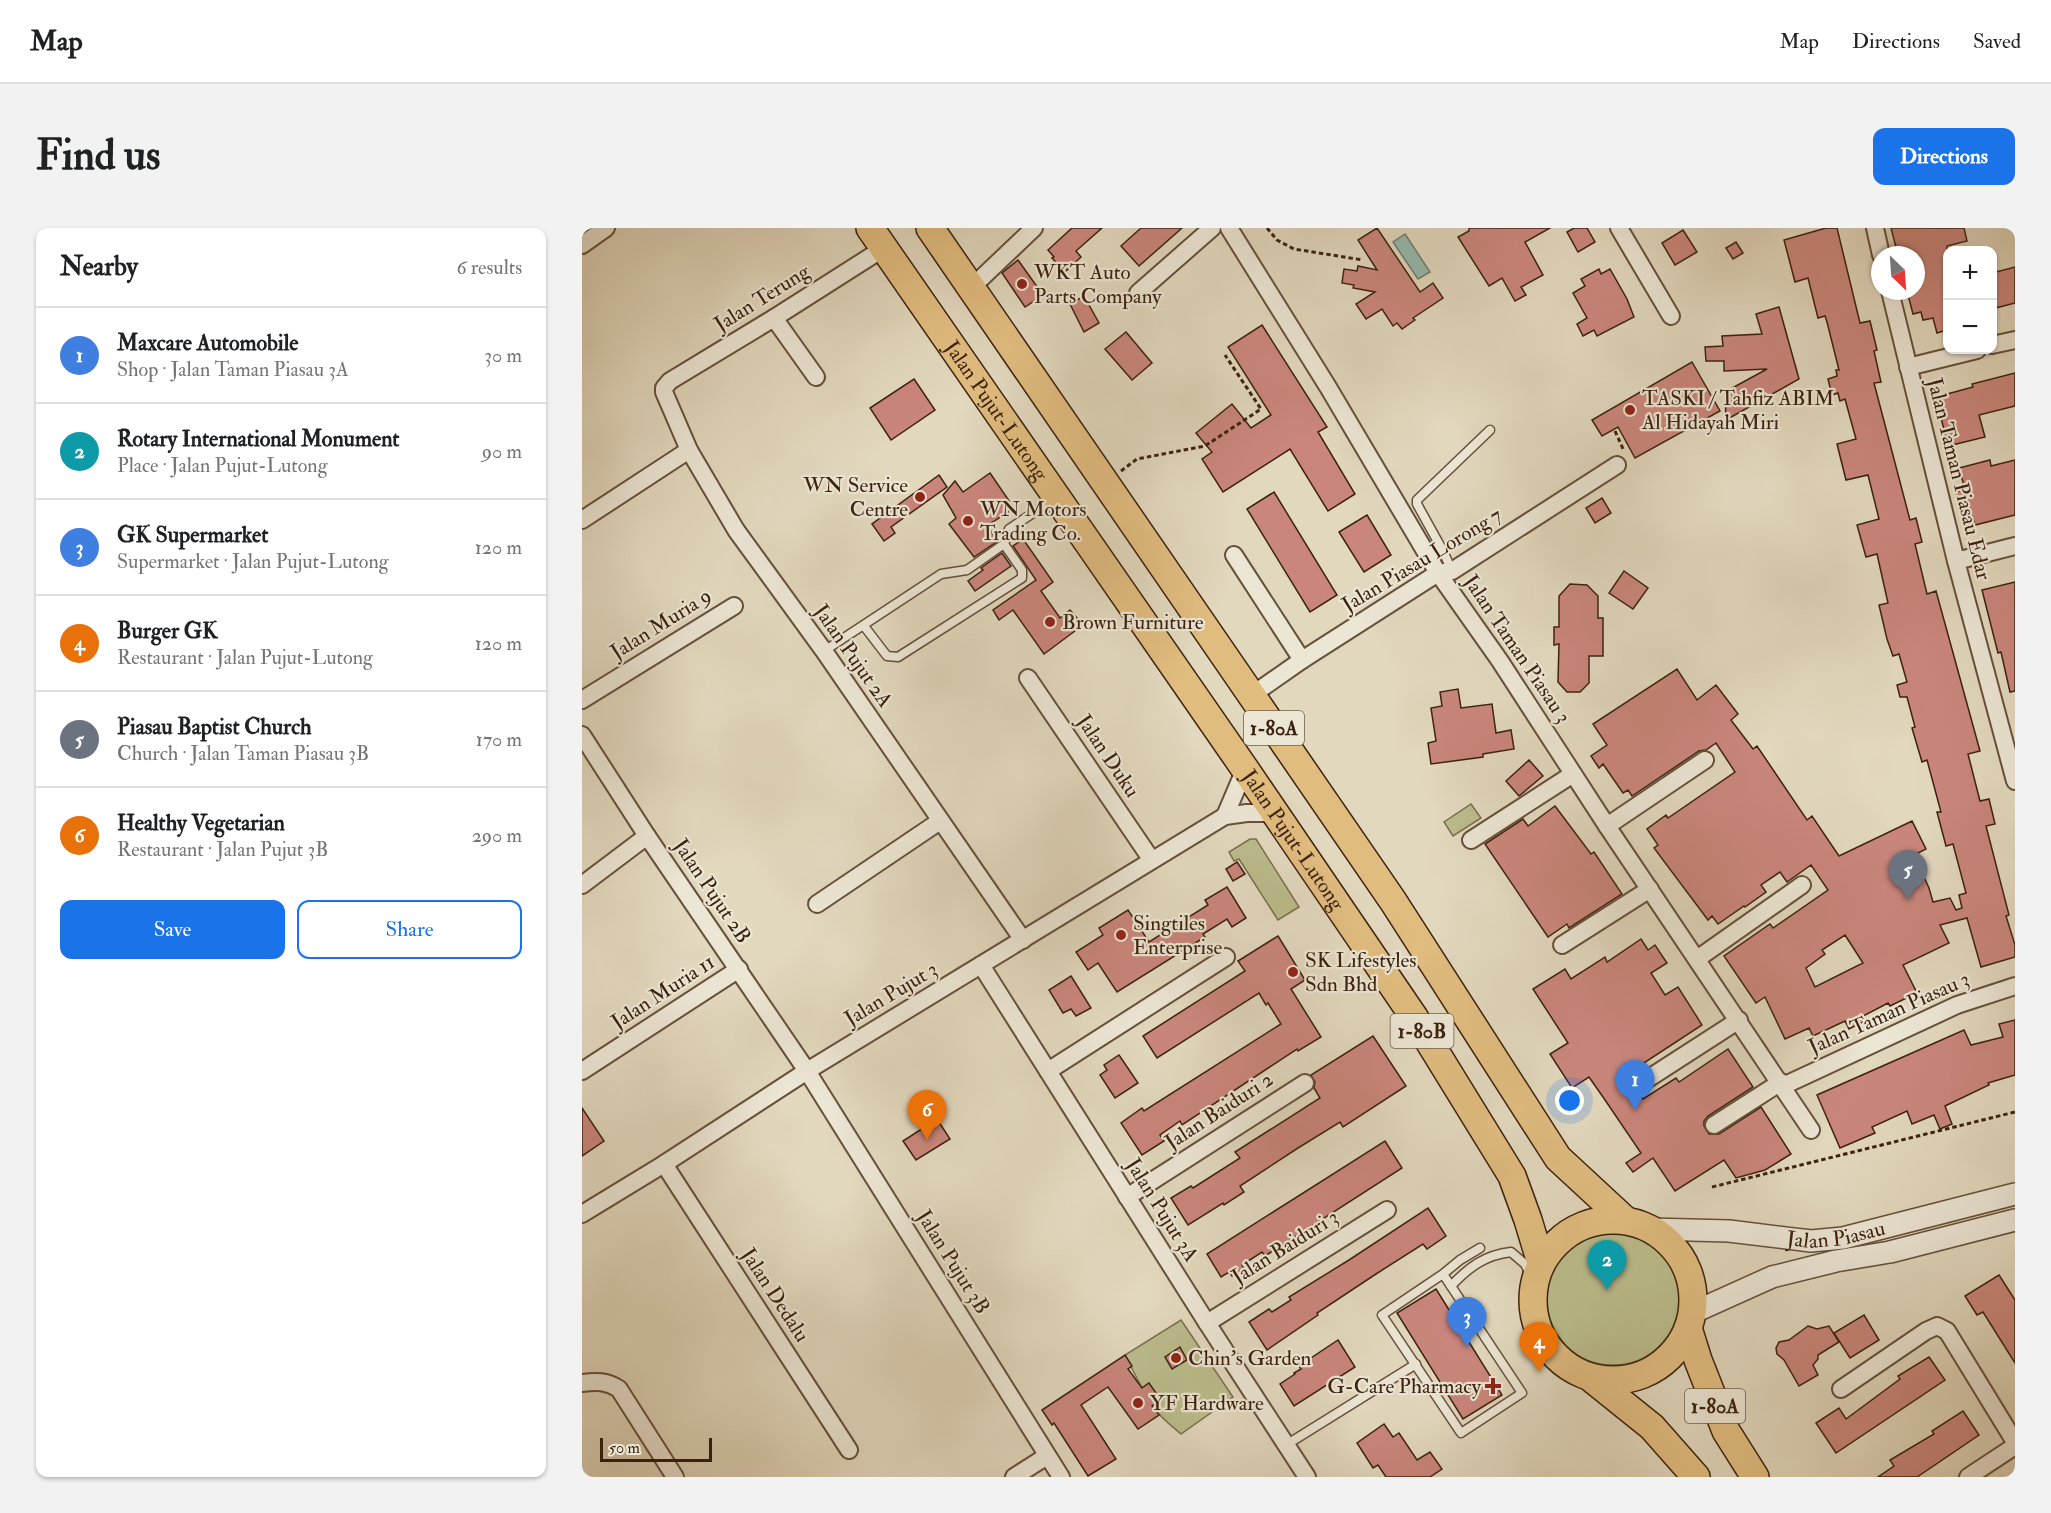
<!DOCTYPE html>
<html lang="en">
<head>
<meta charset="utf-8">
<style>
	:root { --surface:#fff; --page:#f2f2f2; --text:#202124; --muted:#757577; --line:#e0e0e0; --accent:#1a73e8 }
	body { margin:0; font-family:"IM FELL Double Pica",serif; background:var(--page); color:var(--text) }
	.controls { position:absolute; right:18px; top:18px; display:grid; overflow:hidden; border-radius:12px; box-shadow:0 2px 4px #0004 }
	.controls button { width:54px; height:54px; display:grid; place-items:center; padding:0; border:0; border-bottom:2px solid var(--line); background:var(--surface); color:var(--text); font:30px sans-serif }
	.compass { position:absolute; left:1289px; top:18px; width:54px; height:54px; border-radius:50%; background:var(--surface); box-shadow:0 2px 4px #0004; rotate:155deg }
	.scale { position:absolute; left:18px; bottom:15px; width:112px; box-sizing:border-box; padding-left:6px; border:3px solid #3c220e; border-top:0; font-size:16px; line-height:21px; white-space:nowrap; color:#3c220e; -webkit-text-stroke:4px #ece6d5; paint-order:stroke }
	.you { position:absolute; left:988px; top:873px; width:21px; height:21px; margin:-15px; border:4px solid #fff; border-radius:50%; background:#1a73e8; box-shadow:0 0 0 9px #1a73e833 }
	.badge { display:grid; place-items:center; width:39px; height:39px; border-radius:50%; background:var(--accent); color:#fff; font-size:20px; font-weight:700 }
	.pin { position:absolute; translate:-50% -50px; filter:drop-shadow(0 2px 3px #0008) }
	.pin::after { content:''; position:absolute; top:32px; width:21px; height:18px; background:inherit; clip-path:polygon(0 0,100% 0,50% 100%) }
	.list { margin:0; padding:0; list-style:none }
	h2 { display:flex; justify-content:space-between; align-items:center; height:78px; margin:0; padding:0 24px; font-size:26px }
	h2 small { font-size:20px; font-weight:400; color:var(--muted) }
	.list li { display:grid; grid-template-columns:39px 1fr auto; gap:18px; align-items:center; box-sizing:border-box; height:96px; padding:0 24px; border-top:2px solid var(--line) }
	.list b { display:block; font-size:22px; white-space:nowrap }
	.list p { margin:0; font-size:20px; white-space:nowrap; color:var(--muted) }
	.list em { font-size:20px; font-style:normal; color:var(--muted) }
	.actions { display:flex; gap:12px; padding:18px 24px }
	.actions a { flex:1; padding:14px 0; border:2px solid var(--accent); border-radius:12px; text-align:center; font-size:21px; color:var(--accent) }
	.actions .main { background:var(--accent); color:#fff }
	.map { position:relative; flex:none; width:1433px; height:1249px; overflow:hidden; border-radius:12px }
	header { display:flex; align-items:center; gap:36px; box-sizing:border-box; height:84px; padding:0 30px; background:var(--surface); border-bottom:2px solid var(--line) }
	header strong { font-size:28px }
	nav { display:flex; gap:33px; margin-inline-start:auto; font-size:21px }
	.intro { display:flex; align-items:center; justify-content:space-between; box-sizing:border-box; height:144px; padding:0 36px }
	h1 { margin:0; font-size:42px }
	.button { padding:15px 27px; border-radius:12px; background:var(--accent); color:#fff; font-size:21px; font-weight:700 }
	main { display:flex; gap:36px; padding:0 36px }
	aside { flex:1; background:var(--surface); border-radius:12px; box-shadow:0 2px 4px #0004 }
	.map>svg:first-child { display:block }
	.green { fill:#bbbc8c; stroke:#7c6f4d; stroke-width:1.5 }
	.water { fill:#95baae; stroke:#717d6e; stroke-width:1.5 }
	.building { fill:#ca867c; stroke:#3c220e; stroke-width:1.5; fill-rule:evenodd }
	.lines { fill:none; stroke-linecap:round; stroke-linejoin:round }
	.service-casing { stroke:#66503a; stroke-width:11 }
	.minor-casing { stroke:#66503a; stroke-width:20 }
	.tertiary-casing { stroke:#66503a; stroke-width:24 }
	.trunk-casing { stroke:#3c220e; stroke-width:30 }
	.path { stroke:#3c220e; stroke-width:3; stroke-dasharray:4.5 3; stroke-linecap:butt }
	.service { stroke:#ece6d5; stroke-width:8 }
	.minor { stroke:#ece6d5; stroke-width:16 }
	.tertiary { stroke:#ece6d5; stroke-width:21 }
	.trunk { stroke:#e1bc7f; stroke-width:27 }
	.poi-dot { fill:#8f2418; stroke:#ece6d5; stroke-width:2 }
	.labels { text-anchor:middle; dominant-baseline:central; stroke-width:4.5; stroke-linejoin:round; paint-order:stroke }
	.shield { fill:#ece6d5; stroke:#715d4a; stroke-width:1.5 }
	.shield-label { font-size:20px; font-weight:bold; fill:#3c220e }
	.poi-label { font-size:21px; fill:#3c220e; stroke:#ece6d5; text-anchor:start }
	.street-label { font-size:21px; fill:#3c220e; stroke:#ece6d5 }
</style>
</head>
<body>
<header>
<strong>Map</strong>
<nav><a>Map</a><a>Directions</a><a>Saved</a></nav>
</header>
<div class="intro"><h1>Find us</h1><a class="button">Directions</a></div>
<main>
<aside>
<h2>Nearby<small>6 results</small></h2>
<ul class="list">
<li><span class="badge" style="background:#3f7fe0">1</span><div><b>Maxcare Automobile</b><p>Shop · Jalan Taman Piasau 3A</p></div><em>30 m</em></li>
<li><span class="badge" style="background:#0f9aa8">2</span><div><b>Rotary International Monument</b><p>Place · Jalan Pujut-Lutong</p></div><em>90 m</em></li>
<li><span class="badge" style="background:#3f7fe0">3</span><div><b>GK Supermarket</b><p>Supermarket · Jalan Pujut-Lutong</p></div><em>120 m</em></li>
<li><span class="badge" style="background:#e8710a">4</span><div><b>Burger GK</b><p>Restaurant · Jalan Pujut-Lutong</p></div><em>120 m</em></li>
<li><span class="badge" style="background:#6b7280">5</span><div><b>Piasau Baptist Church</b><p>Church · Jalan Taman Piasau 3B</p></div><em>170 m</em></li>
<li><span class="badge" style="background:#e8710a">6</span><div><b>Healthy Vegetarian</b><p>Restaurant · Jalan Pujut 3B</p></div><em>290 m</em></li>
</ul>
<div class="actions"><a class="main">Save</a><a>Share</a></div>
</aside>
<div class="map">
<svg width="1433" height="1249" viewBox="0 0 1433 1249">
	<rect width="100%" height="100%" fill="#e2d8be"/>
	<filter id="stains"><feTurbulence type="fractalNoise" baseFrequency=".00333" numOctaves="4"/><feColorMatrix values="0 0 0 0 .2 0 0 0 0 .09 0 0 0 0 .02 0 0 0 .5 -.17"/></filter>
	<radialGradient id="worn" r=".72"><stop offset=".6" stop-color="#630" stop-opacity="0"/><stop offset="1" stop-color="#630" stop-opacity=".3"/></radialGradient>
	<g class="green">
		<path d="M889 576 899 590 871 608 862 594Z"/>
		<path d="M668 611H674L717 679 696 692 657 631 652 633 647 624Z"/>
		<circle cx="1031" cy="1071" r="66"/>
		<path d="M599 1092 651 1169 599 1206C576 1186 572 1187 567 1155L560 1160 543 1127Z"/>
	</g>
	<path class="water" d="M823 6 848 44 836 51 811 14Z"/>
	<g class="building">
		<path d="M490 0H520L494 23 499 29 483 44 470 30 472 29 466 22Z"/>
		<path d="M559 0H600L557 38 539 18Z"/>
		<path d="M795 0 838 64 851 55 861 70 831 90 833 92 820 101 815 95 811 98 800 81 784 91 774 76 793 64 771 60 772 57 760 55 762 41 775 43 776 38 795 42 776 12Z"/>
		<path d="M887 0H968L943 14 961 47 939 59 944 67 933 73 920 50 907 58 876 9 887 3Z"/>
		<path d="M992 0H1005L1013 14 996 24 985 4Z"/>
		<path d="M1244 0H1255L1278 95 1288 93 1295 122 1292 123 1299 154 1292 155 1328 292 1334 290 1340 314 1333 316 1345 366 1354 363 1398 523 1386 526 1398 573 1407 571 1413 596 1404 598 1427 687 1424 688 1433 717V729L1399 739 1385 690 1358 697 1367 715 1321 737 1335 765 1308 778 1306 775 1281 788 1283 793 1267 801 1263 793 1231 808 1227 800 1203 811 1183 769 1174 775 1142 728 1188 696 1191 700 1246 662 1229 637 1205 654 1198 644 1179 657 1184 664 1163 679 1162 678 1136 696 1130 688 1126 692 1072 620 1076 617 1065 601 1084 587 1086 590 1153 544 1134 515 1124 522 1117 523 1050 568 1046 562 1041 565 1021 536 1017 540 1009 528 1025 517 1011 496 1095 441 1115 472 1134 457 1156 486 1149 492 1171 521 1175 518 1225 592 1230 588 1257 628 1330 593 1344 621 1332 627 1347 660 1351 674 1368 670 1374 682 1380 680 1377 667 1384 665 1371 616 1364 618 1355 584H1359L1345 532 1340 534 1330 500 1333 499 1325 469H1318L1315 457 1325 454 1317 426 1311 428 1305 411 1297 377 1306 375 1295 326 1284 329 1275 297 1297 291 1286 247 1264 252 1255 216 1274 211 1263 171 1258 173 1256 165 1250 167 1246 151 1255 148 1254 142H1257L1245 94 1243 88 1236 90 1226 50 1213 54 1202 12ZM1263 707 1281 735 1233 759 1224 740 1243 726 1240 722Z"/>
		<path d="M1309 0H1382L1385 13 1365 18V102L1355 105 1351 90 1341 92 1339 84 1331 86 1326 67 1334 64V27H1316Z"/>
		<path d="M1101 2 1115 24 1093 37 1080 15Z"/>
		<path d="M1154 14 1161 25 1151 31 1144 20Z"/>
		<path d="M436 32 461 67 443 79 420 45Z"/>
		<path d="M1433 39V75L1410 81V45Z"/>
		<path d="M1017 41 1019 46 1028 41 1045 71 1052 89 1015 108 1012 102 1001 108 995 96 1005 90 991 65 1003 58 999 51Z"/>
		<path d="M502 68 517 95 502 104 488 76Z"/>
		<path d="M1197 79 1217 151 1144 192 1143 164 1185 141 1142 143V133H1124L1123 119 1141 118 1140 108 1180 106 1174 86Z"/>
		<path d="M680 97 745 199 736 204 773 266 746 283 708 221 641 264 620 231 630 224 614 205 650 176 669 200 689 187 646 119Z"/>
		<path d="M544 104 570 135 550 152 523 121Z"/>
		<path d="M1110 134 1138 183 1053 230 1036 199 1020 208 1010 192Z"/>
		<path d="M1433 145V178L1397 187 1403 209 1366 218 1354 169 1391 159 1390 156Z"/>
		<path d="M332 151 353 182 309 212 288 180Z"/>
		<path d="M1408 232 1409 238 1433 232V287L1393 297 1391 291 1381 294 1374 264 1383 261 1377 240Z"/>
		<path d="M408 245 432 280 405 298 416 313 392 329 367 296 374 290 361 267 373 253 381 264Z"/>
		<path d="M357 247 365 259 309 299 313 305 302 313 290 296Z"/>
		<path d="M692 264 755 367 728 384 665 281Z"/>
		<path d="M1020 270 1029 285 1013 295 1004 280Z"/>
		<path d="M785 287 809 327 782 344 757 304Z"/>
		<path d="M441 311 471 354 459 363 478 390 488 382 501 397 462 426 431 382 417 392 411 382 454 352 431 318Z"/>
		<path d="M420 325 429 338 393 363 386 353 401 342 399 340Z"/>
		<path d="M1042 343 1066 360 1051 381 1027 365Z"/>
		<path d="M1433 354V463L1428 464 1419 424 1416 425 1400 362Z"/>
		<path d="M988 356 1005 357 1016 368V390H1021V428H1007V455L998 464H985L976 454 977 416 972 417V399H977V368Z"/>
		<path d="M876 461 879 480 910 476 914 505 929 502 932 521 901 526V529L849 536 846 515 854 513 849 480 860 478 858 464Z"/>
		<path d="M947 532 961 548 937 568 924 553Z"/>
		<path d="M973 578 1009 626 1012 624 1040 666 987 700 985 696 966 709 903 616 941 591 946 598Z"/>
		<path d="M655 634 663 646 651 653 644 641Z"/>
		<path d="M645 659 664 690 650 699 645 691 621 706 623 709 535 764 516 735 506 742 494 724 521 707 517 700 546 682 567 714 626 677 623 672Z"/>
		<path d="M696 708 723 752 709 761 739 809 716 823 715 821 600 897 598 893 578 907 582 913 560 927 539 895 560 880 562 883 699 796 686 775 684 777 677 765 575 830 561 808 663 743 656 733Z"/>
		<path d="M1059 711 1066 722 1073 717 1085 735 1069 745 1083 767 1096 759 1120 797 1045 846 1061 871 1094 850 1097 854 1146 821 1171 859 1126 888 1122 893V898L1127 906H1137L1179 879 1209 926 1183 942 1154 950 1142 932 1093 963 1071 930 1051 944 1044 935 1059 925 1021 869 1007 849 990 860 968 826 986 815 951 761 983 741 989 751 1023 729 1025 734Z"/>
		<path d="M489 748 509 780 494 788 489 781 481 785 467 762Z"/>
		<path d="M1433 792V847L1406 855 1407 857 1363 878 1370 896 1358 901 1352 887 1330 896 1325 883 1290 899 1293 905 1258 920 1235 867 1382 802 1389 817 1421 809 1417 796Z"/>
		<path d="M791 808 824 858 761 899 758 894 716 920 658 958 662 964 642 977 641 975 606 997 589 970 609 958 611 960 658 930 653 924 738 870 732 860 733 854 729 847Z"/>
		<path d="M537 827 556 855 533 870 518 847 525 842 522 837Z"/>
		<path d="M0 880 22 913 0 928Z"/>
		<path d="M355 891 368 911 334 932 321 913Z"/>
		<path d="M803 913 820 940 683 1028 680 1024 660 1037 662 1041 650 1048 647 1044 639 1049 625 1026Z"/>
		<path d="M846 980 864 1008 845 1021 841 1016 794 1046 735 1085 736 1087 685 1122 667 1094 687 1081 690 1084 709 1072 707 1069 767 1032Z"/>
		<path d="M1417 1047 1433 1072V1135L1401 1084 1395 1087 1383 1068Z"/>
		<path d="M854 1061 920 1167 881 1191 815 1085Z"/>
		<path d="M1282 1087 1297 1112 1268 1130 1252 1105Z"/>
		<path d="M1226 1098 1235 1101 1247 1098 1257 1114 1236 1127V1131L1231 1137 1236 1147 1217 1158 1202 1132 1195 1126 1194 1120 1197 1114 1207 1112Z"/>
		<path d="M756 1112 773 1139 712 1178 698 1156 713 1146 712 1145 719 1141 717 1138Z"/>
		<path d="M598 1119 605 1132 590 1141 583 1129Z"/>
		<path d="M543 1127 550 1138 546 1141 560 1160 567 1155 579 1172 570 1178 577 1187 556 1201 526 1159 499 1177 534 1231 506 1248 472 1195 470 1197 460 1182Z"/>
		<path d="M1347 1129 1363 1152 1254 1225 1234 1195 1257 1180 1264 1191 1318 1151 1316 1148Z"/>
		<path d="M1381 1183 1397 1207 1335 1249H1296L1312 1238 1308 1232 1352 1206 1350 1203Z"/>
		<path d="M802 1196 811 1209 817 1205 835 1232 848 1224 860 1241 848 1249H804L796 1237 791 1240 775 1215Z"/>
	</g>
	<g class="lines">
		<g class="service-casing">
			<g id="service">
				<path d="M870 343 861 323 835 276V272L908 202"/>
				<path d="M282 398 305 428 316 429 440 350V342L422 316"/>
				<path d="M242 423 359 346 385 342 422 316 427 301 472 271"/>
				<path d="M861 1046 940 1165 879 1205 800 1087 861 1046 878 1032 898 1020"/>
				<path d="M869 1058C887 1039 903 1027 929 1024L943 1036 952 1054"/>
				<path d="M704 1217 834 1136"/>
			</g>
		</g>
		<g class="minor-casing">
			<g id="minor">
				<path d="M647 0 746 159 856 345 918 433 1025 598 1229 902"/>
				<path d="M1037 0 1089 88"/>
				<path d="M1293 0 1299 27"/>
				<path d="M0 17 24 0"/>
				<path d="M302 20 192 90 88 153 82 160V164L107 222 154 302 242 423 441 712"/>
				<path d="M389 60 452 0"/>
				<path d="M1308 63 1374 333 1433 553"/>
				<path d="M556 65 630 0"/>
				<path d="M192 90 234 149"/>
				<path d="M1410 117 1433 112"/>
				<path d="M1326 139 1395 122"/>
				<path d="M0 292 107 222"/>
				<path d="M652 327 720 432"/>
				<path d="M1374 333 1433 318"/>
				<path d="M446 450 569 631"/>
				<path d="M670 467 720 432 856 345 870 343 1035 237"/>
				<path d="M0 472 152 378"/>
				<path d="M0 507 65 608 225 843 479 1249"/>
				<path d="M643 588 663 541"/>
				<path d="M1025 598 1123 532"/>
				<path d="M889 612 991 546"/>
				<path d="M0 657 65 608"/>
				<path d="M235 676 358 593"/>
				<path d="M980 717 1068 661"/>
				<path d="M1115 731 1220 657"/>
				<path d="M399 737 625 1095 725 1249"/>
				<path d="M0 843 157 741"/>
				<path d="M466 843 644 729"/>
				<path d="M1061 854 1157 792"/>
				<path d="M1201 858 1375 777 1433 758"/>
				<path d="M1132 897 1199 854"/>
				<path d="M82 936 267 1222"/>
				<path d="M545 969 723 855"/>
				<path d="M0 986 82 936 225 843 643 588 665 585H693"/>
				<path d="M625 1095 805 982"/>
				<path d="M0 1155C14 1153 25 1153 37 1161L93 1249"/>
				<path d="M1259 1161 1344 1103 1355 1098 1365 1103 1433 1214"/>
				<path d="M432 1249 465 1228"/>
				<path d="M1386 1249 1433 1218"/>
			</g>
		</g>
		<g class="tertiary-casing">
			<g id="tertiary">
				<path id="s1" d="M1069 1001 1147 1003 1229 1013 1261 1010 1433 966"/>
				<path d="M1110 1085 1190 1049 1254 1033 1308 1024 1433 992"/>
			</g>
		</g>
		<g class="trunk-casing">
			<g id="trunk">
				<path id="s2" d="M288 0 663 541 832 789 930 948 946 992 959 1035"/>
				<path d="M348 0 811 673 976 930 1043 992"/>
				<circle cx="1031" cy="1072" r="80"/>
				<path d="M1106 1100 1116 1132 1144 1203 1173 1249"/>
				<path d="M1009 1150 1070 1199 1114 1249"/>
			</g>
		</g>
		<g class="path">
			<path d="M685 0 695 12 712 21 781 32"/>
			<path d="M1033 203 1042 223"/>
			<path d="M539 243 555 231 623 218 679 181 643 127"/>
			<path d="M1130 959 1433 884"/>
		</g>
		<use href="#service" class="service"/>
		<use href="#minor" class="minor"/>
		<use href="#tertiary" class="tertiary"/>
		<use href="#trunk" class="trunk"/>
	</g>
	<g class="poi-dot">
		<circle cx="440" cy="56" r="6"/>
		<circle cx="1048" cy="182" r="6"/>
		<circle cx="338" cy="269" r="6"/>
		<circle cx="386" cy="293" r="6"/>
		<circle cx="468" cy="394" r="6"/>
		<circle cx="539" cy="707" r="6"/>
		<circle cx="711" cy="744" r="6"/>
		<circle cx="594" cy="1130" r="6"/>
		<path d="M908 1149h6v6h6v6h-6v6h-6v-6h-6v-6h6z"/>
		<circle cx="556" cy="1175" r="6"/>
	</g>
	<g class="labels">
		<g class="shield">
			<rect x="662" y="483" width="60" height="34" rx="4.5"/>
			<rect x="808.5" y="786" width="63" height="34" rx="4.5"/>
			<rect x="1103" y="1161" width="60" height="34" rx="4.5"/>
		</g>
		<g class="shield-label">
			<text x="692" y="500">1-80A</text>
			<text x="840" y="803">1-80B</text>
			<text x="1133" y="1178">1-80A</text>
		</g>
		<g class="poi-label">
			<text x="452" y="44">WKT Auto<tspan x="452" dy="24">Parts Company</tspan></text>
			<text x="1060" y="170">TASKI / Tahfiz ABIM<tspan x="1060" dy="24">Al Hidayah Miri</tspan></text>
			<text x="326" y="257" text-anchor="end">WN Service<tspan x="326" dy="24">Centre</tspan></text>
			<text x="398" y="281">WN Motors<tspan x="398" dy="24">Trading Co.</tspan></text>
			<text x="480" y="394">Brown Furniture</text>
			<text x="551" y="695">Singtiles<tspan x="551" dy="24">Enterprise</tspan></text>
			<text x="723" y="732">SK Lifestyles<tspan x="723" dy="24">Sdn Bhd</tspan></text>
			<text x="606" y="1130">Chin's Garden</text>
			<text x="899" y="1158" text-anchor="end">G-Care Pharmacy</text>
			<text x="568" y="1175">YF Hardware</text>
		</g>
		<g class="street-label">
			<text transform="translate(180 70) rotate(-32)">Jalan Terung</text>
			<text stroke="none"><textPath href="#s2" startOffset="222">Jalan Pujut-Lutong</textPath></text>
			<text transform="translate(1377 251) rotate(76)">Jalan Taman Piasau Edar</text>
			<text transform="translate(840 332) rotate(-31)">Jalan Piasau Lorong 7</text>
			<text transform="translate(79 396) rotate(-32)">Jalan Muria 9</text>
			<text transform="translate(935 421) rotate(56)">Jalan Taman Piasau 3</text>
			<text transform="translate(271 428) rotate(55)">Jalan Pujut 2A</text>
			<text transform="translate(526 528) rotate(56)">Jalan Duku</text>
			<text stroke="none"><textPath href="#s2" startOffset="744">Jalan Pujut-Lutong</textPath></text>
			<text transform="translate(130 663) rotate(56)">Jalan Pujut 2B</text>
			<text transform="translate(81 764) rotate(-33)">Jalan Muria 11</text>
			<text transform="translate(309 766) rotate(-31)">Jalan Pujut 3</text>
			<text transform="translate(1307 785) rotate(-24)">Jalan Taman Piasau 3</text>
			<text transform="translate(637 883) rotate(-33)">Jalan Baiduri 2</text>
			<text transform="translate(580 982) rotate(58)">Jalan Pujut 3A</text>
			<text stroke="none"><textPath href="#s1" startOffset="186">Jalan Piasau</textPath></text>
			<text transform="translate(703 1019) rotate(-32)">Jalan Baiduri 3</text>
			<text transform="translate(371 1034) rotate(58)">Jalan Pujut 3B</text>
			<text transform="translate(193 1067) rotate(57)">Jalan Dedalu</text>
		</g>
	</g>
	<rect width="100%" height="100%" filter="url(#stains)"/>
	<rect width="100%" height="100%" fill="url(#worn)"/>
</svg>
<div class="controls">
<button>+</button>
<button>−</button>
</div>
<svg class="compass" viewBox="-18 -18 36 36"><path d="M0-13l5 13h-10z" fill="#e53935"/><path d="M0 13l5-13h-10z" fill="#757577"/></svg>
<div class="scale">50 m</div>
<div class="you"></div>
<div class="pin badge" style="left:1053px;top:882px;background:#3f7fe0">1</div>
<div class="pin badge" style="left:1025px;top:1062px;background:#0f9aa8">2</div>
<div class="pin badge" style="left:885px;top:1119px;background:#3f7fe0">3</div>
<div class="pin badge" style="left:957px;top:1144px;background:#e8710a">4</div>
<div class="pin badge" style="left:1326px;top:672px;background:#6b7280">5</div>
<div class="pin badge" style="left:345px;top:912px;background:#e8710a">6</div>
</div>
</main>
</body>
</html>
